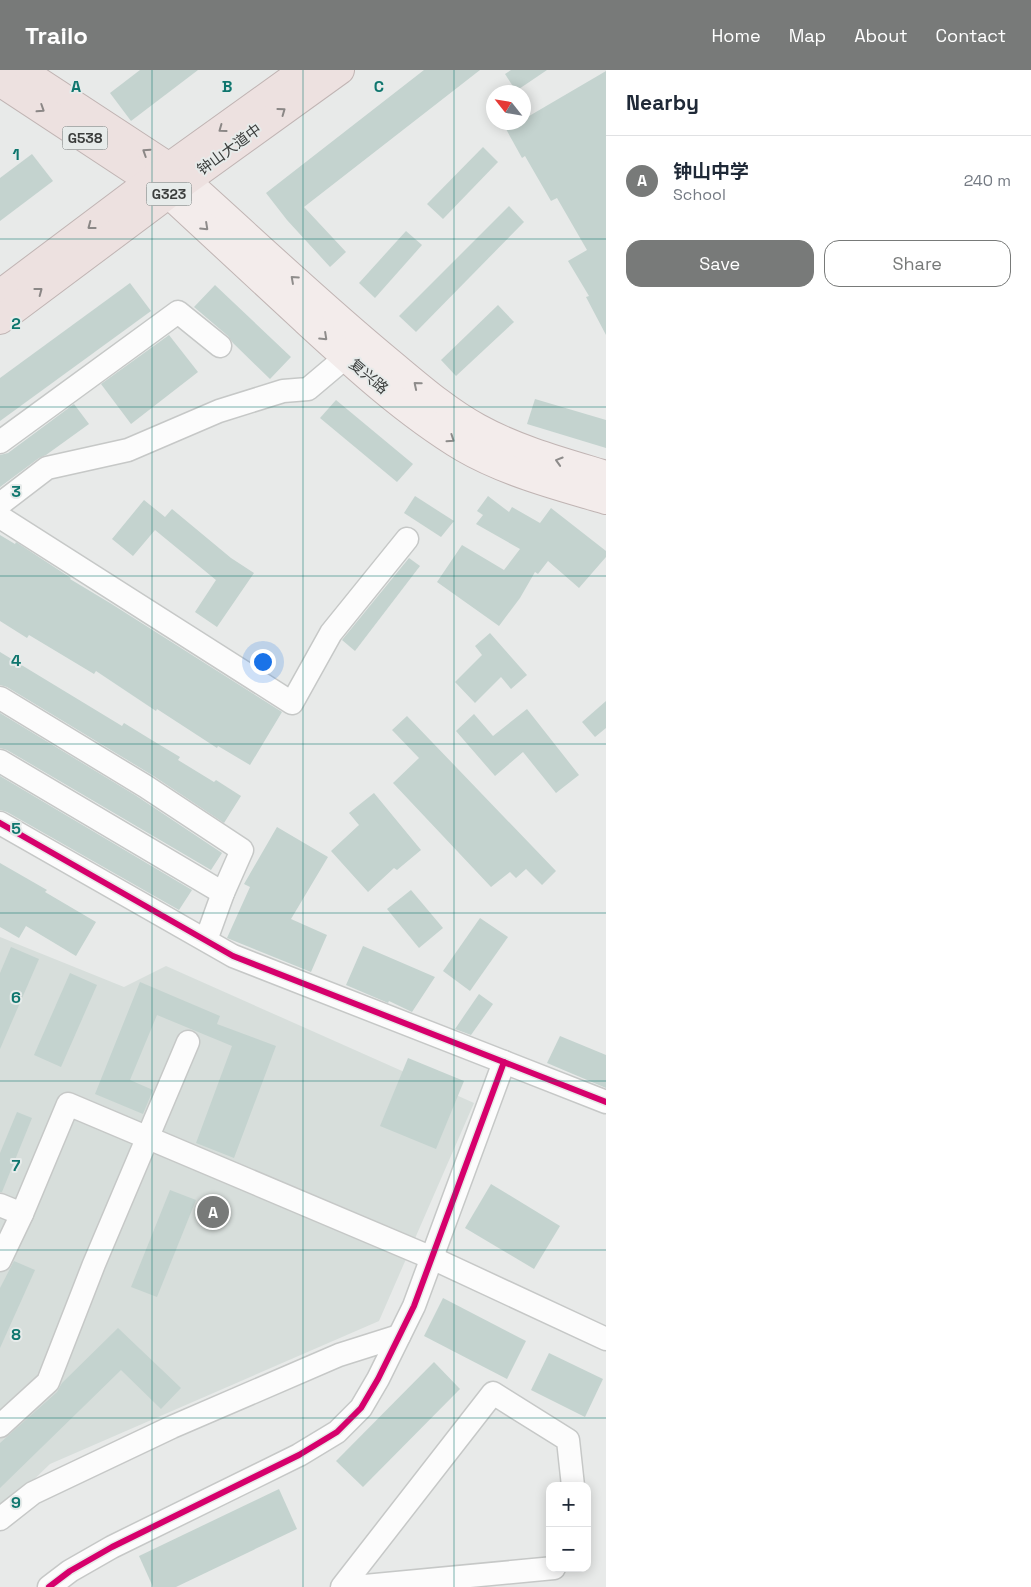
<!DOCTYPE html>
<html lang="en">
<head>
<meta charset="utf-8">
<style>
	:root { --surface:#fff; --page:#f2f2f3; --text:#1f2937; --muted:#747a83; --line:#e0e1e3; --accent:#787a79 }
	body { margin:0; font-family:"Space Grotesk","Noto Sans SC",sans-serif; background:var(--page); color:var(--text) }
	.controls { position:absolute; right:15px; bottom:15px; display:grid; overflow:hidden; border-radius:10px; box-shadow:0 2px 12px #0003 }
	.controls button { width:45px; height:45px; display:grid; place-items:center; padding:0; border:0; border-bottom:1px solid var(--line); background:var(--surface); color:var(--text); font:25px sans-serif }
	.compass { position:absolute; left:486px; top:15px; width:45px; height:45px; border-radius:50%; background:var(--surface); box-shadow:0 2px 12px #0003; rotate:301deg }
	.you { position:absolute; left:262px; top:591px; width:18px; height:18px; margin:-12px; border:4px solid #fff; border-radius:50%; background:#1a73e8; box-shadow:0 0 0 8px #1a73e833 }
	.badge { display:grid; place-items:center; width:32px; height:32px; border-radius:50%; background:var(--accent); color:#fff; font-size:16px; font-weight:700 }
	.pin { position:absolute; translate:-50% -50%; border:2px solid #fff; box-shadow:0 1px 5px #0006 }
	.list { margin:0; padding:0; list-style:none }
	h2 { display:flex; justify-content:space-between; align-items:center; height:65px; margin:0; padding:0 20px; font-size:21px }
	h2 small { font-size:16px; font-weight:400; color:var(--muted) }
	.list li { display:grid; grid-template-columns:32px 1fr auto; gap:15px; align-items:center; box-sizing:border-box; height:90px; padding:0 20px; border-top:1px solid var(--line) }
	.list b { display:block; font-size:19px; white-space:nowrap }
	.list p { margin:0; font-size:16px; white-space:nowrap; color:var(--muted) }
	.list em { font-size:16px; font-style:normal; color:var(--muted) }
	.actions { display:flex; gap:10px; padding:15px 20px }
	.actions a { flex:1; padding:11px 0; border:1px solid var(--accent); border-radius:15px; text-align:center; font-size:18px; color:var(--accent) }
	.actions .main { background:var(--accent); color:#fff }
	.map { position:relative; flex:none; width:606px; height:1517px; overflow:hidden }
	header { display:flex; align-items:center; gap:30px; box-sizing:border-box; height:70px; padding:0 25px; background:var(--accent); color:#fff }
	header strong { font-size:24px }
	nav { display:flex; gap:28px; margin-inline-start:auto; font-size:18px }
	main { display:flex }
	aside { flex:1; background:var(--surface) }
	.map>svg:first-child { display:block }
	.built { fill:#d7dedb }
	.building { fill:#c4d3cf }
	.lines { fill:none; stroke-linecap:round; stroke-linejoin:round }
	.minor-casing { stroke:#c6c8c7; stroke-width:25 }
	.major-casing { stroke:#c0b4b3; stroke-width:30 }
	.highway-casing { stroke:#c0b4b3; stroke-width:30 }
	.minor { stroke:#fcfcfc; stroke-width:22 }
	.major { stroke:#f3eceb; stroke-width:28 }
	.highway { stroke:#ede1e0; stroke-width:28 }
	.cycleway-casing { stroke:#e7ebea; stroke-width:9 }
	.cycleway { stroke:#d6006c; stroke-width:6 }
	.oneway { stroke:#8b8786 }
	.oneway2 { stroke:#8e8c8b }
	.grid { fill:none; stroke:#0f766e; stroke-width:1; stroke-opacity:0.55 }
	.labels { text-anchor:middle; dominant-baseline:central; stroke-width:4; stroke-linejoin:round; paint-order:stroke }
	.shield { fill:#e7ebea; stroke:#6f7170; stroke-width:1 }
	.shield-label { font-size:14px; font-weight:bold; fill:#3b3d3c }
	.street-label { font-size:15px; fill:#3b3d3c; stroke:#e7ebea }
	.grid-label { font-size:16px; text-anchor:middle; font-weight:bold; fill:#0f766e; stroke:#e7ebea; stroke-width:4; stroke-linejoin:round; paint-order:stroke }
</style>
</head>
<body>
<header>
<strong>Trailo</strong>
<nav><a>Home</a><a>Map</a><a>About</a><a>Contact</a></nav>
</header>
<main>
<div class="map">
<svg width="606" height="1517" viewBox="0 0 606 1517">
	<rect width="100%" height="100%" fill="#e8eae9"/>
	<path class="built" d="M0 867 124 917 166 896 474 1033 379 1251 50 1394 0 1442Z"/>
	<g class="building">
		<path d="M140 0H198L131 51 110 23Z"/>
		<path d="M424 0H480L304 137 346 182 330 197 287 150 266 123Z"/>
		<path d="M511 0H547L516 21 505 4Z"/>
		<path d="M606 1V265L586 227 589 226 568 191 587 180 557 128 551 131 525 86 522 88 506 59 518 52H524V49Z"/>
		<path d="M483 77 498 92 443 149 427 134Z"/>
		<path d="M32 84 53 111 0 151V108Z"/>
		<path d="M509 136 524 152 416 262 399 246Z"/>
		<path d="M406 161 422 175 375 228 359 213Z"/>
		<path d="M130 213 151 241 0 351V308Z"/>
		<path d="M215 215 291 287 270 309 233 273 228 266 194 237Z"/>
		<path d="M498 235 514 252 456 306 441 290Z"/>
		<path d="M169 265 198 302 131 354 101 314Z"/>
		<path d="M535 329 606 350V378L527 354Z"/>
		<path d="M336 330 413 394 397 412 320 348Z"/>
		<path d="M74 334 89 354 46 385 39 388 0 417V385L8 383Z"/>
		<path d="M415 426 454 451 441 467 404 443Z"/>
		<path d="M488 426 509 442 512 437 540 453 551 438 606 481V487L579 518 548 491 538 504 535 502 520 528 499 556 437 512 462 475 504 500 520 479 476 454 483 445 477 441Z"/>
		<path d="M144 430 165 447 172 439 231 488 254 503 217 557 195 542 216 510 155 460 133 486 112 469Z"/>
		<path d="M0 465 15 474 16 472 71 508 70 509 110 533 282 642 250 695 218 676 217 678 157 639 156 641 96 601 94 604 29 565 27 568 0 551Z"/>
		<path d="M409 488 420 496 355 581 342 570Z"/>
		<path d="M490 563 527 605 511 619 501 607 475 633 455 612 482 585 475 576Z"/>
		<path d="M0 582 122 656 124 653 155 672 180 687 178 690 214 712 216 710 241 726 224 753 152 705 7 617 0 615Z"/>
		<path d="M606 631V658L595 667 582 652Z"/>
		<path d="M527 639 579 705 556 723 523 682 495 706 456 661 474 644 493 666Z"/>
		<path d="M0 643 135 725 222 783 211 800 7 680 0 678Z"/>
		<path d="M407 646 556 801 542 815 526 799 516 808 510 802 491 817 393 713 419 688 392 660Z"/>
		<path d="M0 706 192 820 179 840 7 742 0 740Z"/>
		<path d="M374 723 421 780 397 800 394 798 368 822 331 781 359 755 349 743Z"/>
		<path d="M277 757 328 787 291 849 327 865 311 902 227 868 250 817 244 814Z"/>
		<path d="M0 793 47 820 45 822 96 852 76 886 26 856 19 868 0 857Z"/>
		<path d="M411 820 443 858 419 878 387 839Z"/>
		<path d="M480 848 508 867 470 921 443 901Z"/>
		<path d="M363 876 435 907 412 942 389 931 388 933 346 915Z"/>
		<path d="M11 877 39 889 0 979V903Z"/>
		<path d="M70 903 97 915 61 997 34 985Z"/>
		<path d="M140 912 220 946 217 954 276 976 234 1088 196 1073 232 976 157 945 130 1010 153 1020 143 1044 95 1024Z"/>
		<path d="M479 924 493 934 471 965 455 959Z"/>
		<path d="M560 966 606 985V1018L547 993Z"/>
		<path d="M408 988 464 1011 436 1079 380 1056Z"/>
		<path d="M17 1042 32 1048 2 1122H0V1083Z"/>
		<path d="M491 1114 560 1156 534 1199 465 1158Z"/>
		<path d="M170 1120 196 1130 157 1227 131 1217Z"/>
		<path d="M14 1191 35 1200 0 1278V1218Z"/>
		<path d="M443 1228 526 1271 507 1309 424 1266Z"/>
		<path d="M118 1258 181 1318 161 1339 121 1300 0 1418V1373L57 1322 62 1313Z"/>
		<path d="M549 1283 603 1309 585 1347 531 1320Z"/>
		<path d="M434 1292 460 1319 363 1417 336 1391Z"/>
		<path d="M279 1419 297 1459 176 1517H153L139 1486Z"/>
	</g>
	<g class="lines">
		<g class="minor-casing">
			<g id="minor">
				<path d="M0 372 178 242 220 276"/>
				<path d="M0 434 47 398 128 380 219 341 283 321 308 319 346 287 357 276"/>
				<path d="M0 447 292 633 331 563 407 469"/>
				<path d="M0 628 145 716 242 780 223 823 206 870"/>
				<path d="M0 691 223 823"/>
				<path d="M0 753 233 886 606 1032"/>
				<path d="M0 1135 22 1144 68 1034 432 1188 606 1269"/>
				<path d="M0 1190 22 1144"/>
				<path d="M0 1356 48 1312 94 1194 188 972"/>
				<path d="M0 1449 33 1423 172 1357 339 1285 399 1266"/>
				<path d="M49 1517 70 1501 112 1477 299 1385 337 1362 361 1338 378 1309 414 1236 504 992"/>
				<path d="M342 1517 493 1323 568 1370 573 1416"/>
				<path d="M354 1517 554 1498"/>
			</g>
		</g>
		<g class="major-casing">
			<g id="major">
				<path d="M186 111C253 171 318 233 387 290 416 314 445 340 478 358 518 380 563 392 606 405"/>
				<path d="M169 124C214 166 260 208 305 250 355 296 406 343 464 378 505 402 561 417 606 430"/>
			</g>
		</g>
		<g class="highway-casing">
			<g id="highway">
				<path d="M21 0 169 97 183 108"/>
				<path d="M0 12 164 120"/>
				<path d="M0 224 169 97 304 0"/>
				<path d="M0 250 186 111 340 0"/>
			</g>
		</g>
		<use href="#minor" class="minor"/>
		<use href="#major" class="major"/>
		<use href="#highway" class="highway"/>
		<g class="cycleway-casing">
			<g id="cycleway">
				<path d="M0 753 233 886 606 1032"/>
				<path d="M49 1517 70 1501 112 1477 299 1385 337 1362 361 1338 378 1309 414 1236 504 992"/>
			</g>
		</g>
		<use href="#cycleway" class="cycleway"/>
	</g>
	<defs><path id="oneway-chevron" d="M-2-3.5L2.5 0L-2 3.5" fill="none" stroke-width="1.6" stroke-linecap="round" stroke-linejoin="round" transform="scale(1.25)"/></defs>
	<g class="oneway">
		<use href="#oneway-chevron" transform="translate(41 39) rotate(33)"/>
		<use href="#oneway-chevron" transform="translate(282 41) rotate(-36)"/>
		<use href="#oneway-chevron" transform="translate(222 59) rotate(144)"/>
		<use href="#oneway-chevron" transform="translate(146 82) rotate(-147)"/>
		<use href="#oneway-chevron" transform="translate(91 156) rotate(143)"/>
		<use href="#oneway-chevron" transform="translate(39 221) rotate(-37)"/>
	</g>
	<g class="oneway2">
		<use href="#oneway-chevron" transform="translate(205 157) rotate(43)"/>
		<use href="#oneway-chevron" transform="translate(294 209) rotate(-138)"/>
		<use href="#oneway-chevron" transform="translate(324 267) rotate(43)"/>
		<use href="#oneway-chevron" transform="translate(417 315) rotate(-140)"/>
		<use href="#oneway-chevron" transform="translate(451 369) rotate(34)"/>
		<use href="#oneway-chevron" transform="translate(559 391) rotate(-163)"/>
	</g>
	<path class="grid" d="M152 0V1517M303 0V1517M454 0V1517M0 169H606M0 337H606M0 506H606M0 674H606M0 843H606M0 1011H606M0 1180H606M0 1348H606"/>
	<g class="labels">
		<g class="shield">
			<rect x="62.5" y="56.5" width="45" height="23" rx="4"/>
			<rect x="146.5" y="112.5" width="45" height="23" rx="4"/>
		</g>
		<g class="shield-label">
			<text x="85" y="68">G538</text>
			<text x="169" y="124">G323</text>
		</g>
		<g class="street-label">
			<text transform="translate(229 79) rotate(-36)">钟山大道中</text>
			<text transform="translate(369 306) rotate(40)">复兴路</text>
		</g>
	</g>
	<g class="grid-label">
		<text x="76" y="22">A</text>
		<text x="227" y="22">B</text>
		<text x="379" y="22">C</text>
		<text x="16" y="90">1</text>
		<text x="16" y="259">2</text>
		<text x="16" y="427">3</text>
		<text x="16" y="596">4</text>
		<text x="16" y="764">5</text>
		<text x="16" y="933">6</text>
		<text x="16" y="1101">7</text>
		<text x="16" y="1270">8</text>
		<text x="16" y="1438">9</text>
	</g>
</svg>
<div class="controls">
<button>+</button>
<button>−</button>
</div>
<svg class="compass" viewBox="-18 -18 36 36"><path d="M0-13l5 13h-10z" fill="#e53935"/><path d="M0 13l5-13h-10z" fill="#747a83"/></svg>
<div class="you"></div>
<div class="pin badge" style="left:213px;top:1142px">A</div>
</div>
<aside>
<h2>Nearby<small></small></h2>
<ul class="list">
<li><span class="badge">A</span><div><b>钟山中学</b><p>School</p></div><em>240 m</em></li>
</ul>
<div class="actions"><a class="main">Save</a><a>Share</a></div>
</aside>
</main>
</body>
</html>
